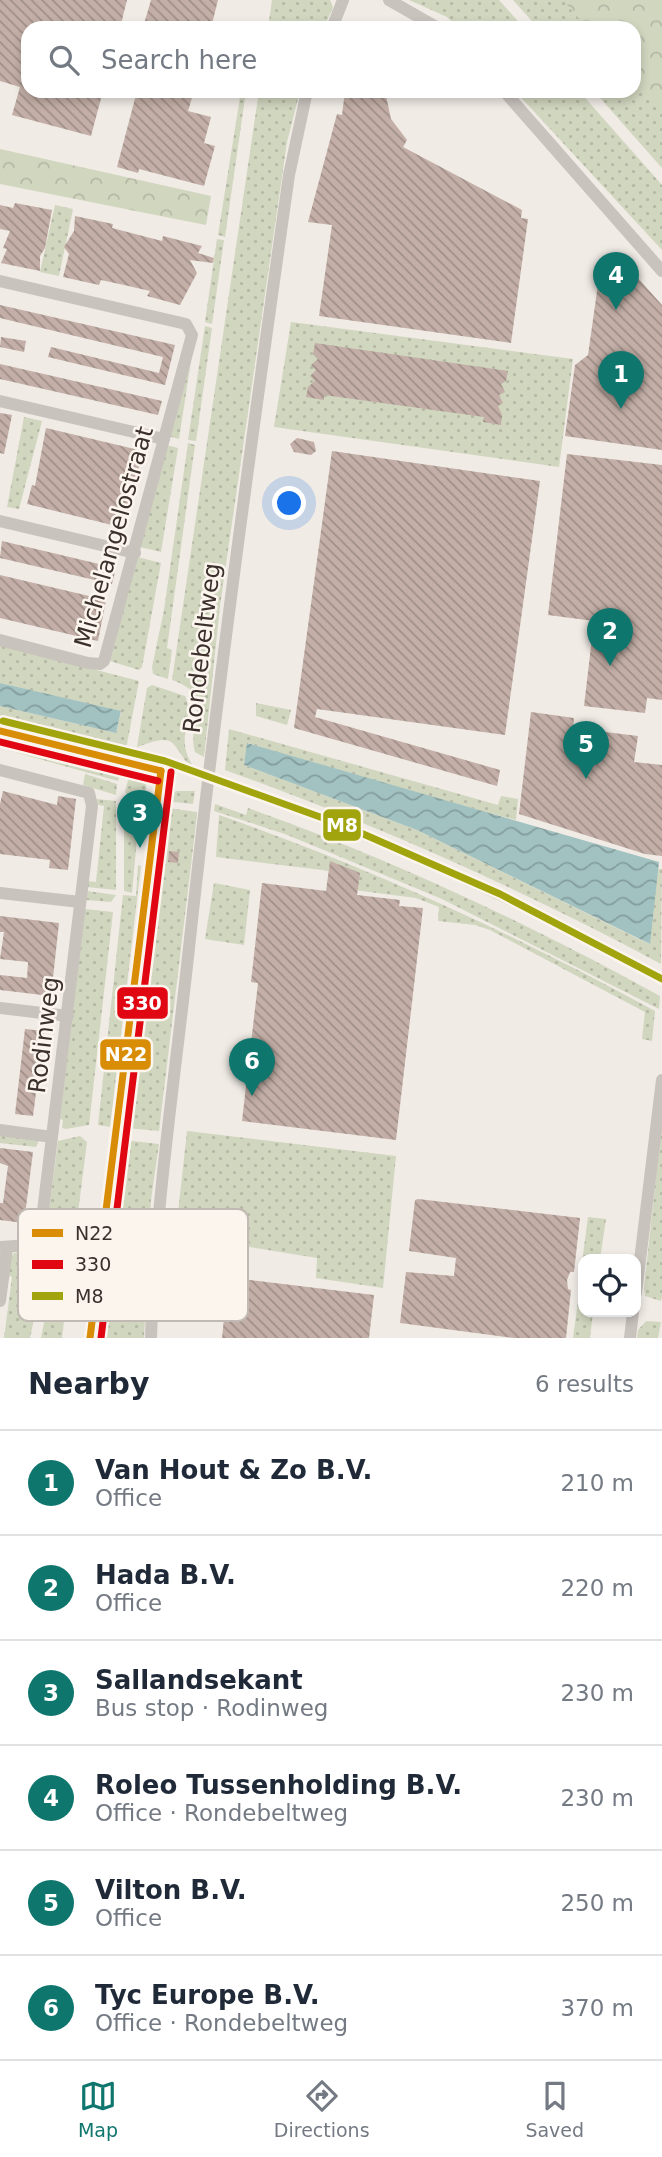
<!DOCTYPE html>
<html lang="en">
<head>
<meta charset="utf-8">
<style>
	:root { --surface:#fff; --page:#f2f2f3; --text:#1f2937; --muted:#747a83; --line:#e0e1e3; --accent:#0f766e }
	body { margin:0; font-family:"DejaVu Sans",sans-serif; background:var(--page); color:var(--text) }
	.controls { position:absolute; right:21px; bottom:21px; display:grid; overflow:hidden; border-radius:14px; box-shadow:0 4px 10px #0003 }
	.controls button { width:63px; height:63px; display:grid; place-items:center; padding:0; border:0; border-bottom:2px solid var(--line); background:var(--surface); color:var(--text); font:35px sans-serif }
	.you { position:absolute; left:290px; top:504px; width:24px; height:24px; margin:-18px; border:5px solid #fff; border-radius:50%; background:#1a73e8; box-shadow:0 0 0 10px #1a73e833 }
	.badge { display:grid; place-items:center; width:46px; height:46px; border-radius:50%; background:var(--accent); color:#fff; font-size:23px; font-weight:700 }
	.pin { position:absolute; translate:-50% -58px; filter:drop-shadow(0 2px 4px #0008) }
	.pin::after { content:''; position:absolute; top:37px; width:24px; height:21px; background:inherit; clip-path:polygon(0 0,100% 0,50% 100%) }
	.list { margin:0; padding:0; list-style:none }
	h2 { display:flex; justify-content:space-between; align-items:center; height:91px; margin:0; padding:0 28px; font-size:30px }
	h2 small { font-size:23px; font-weight:400; color:var(--muted) }
	.list li { display:grid; grid-template-columns:46px 1fr auto; gap:21px; align-items:center; box-sizing:border-box; height:105px; padding:0 28px; border-top:2px solid var(--line) }
	.list b { display:block; font-size:26px; white-space:nowrap }
	.list p { margin:0; font-size:23px; white-space:nowrap; color:var(--muted) }
	.list em { font-size:23px; font-style:normal; color:var(--muted) }
	.icon { flex:none; width:38px; height:38px; fill:none; stroke:currentColor; stroke-width:2; stroke-linecap:round; stroke-linejoin:round }
	.map { position:relative; flex:none; width:662px; height:1338px; overflow:hidden }
	.search { position:absolute; background:var(--surface); box-shadow:0 4px 10px #0003; left:21px; right:21px; top:21px; height:77px; display:flex; align-items:center; gap:18px; box-sizing:border-box; padding:0 24px; border-radius:21px; color:var(--muted); font-size:26px }
	.sheet { height:721px; background:var(--surface) }
	nav { display:flex; justify-content:space-around; align-items:center; box-sizing:border-box; height:98px; border-top:2px solid var(--line); background:var(--surface); font-size:19px; color:var(--muted) }
	nav a { display:grid; justify-items:center; gap:4px }
	nav .on { color:var(--accent) }
	.map>svg:first-child { display:block }
	.green { fill:url(#green-dots) }
	.forest { fill:url(#forest-crowns) }
	.water { fill:url(#water-waves) }
	.building { fill:url(#building-back-hatch) }
	.lines { fill:none; stroke-linecap:round; stroke-linejoin:round }
	.minor { stroke:#c9c3be; stroke-width:12 }
	.bus-1-casing { stroke:#fbf5ee; stroke-width:12 }
	.bus-2-casing { stroke:#fbf5ee; stroke-width:12 }
	.bus-3-casing { stroke:#fbf5ee; stroke-width:12 }
	.bus-1 { stroke:#d98c06; stroke-width:7 }
	.bus-2 { stroke:#e00713; stroke-width:7 }
	.bus-3 { stroke:#a1a40d; stroke-width:7 }
	.labels { text-anchor:middle; dominant-baseline:central; stroke-width:5; stroke-linejoin:round; paint-order:stroke }
	.street-label { font-size:24px; fill:#3b302b; stroke:#fbf5ee }
	.key { fill:#fbf5ee; stroke:#c1bab4; stroke-width:2 }
	.key-label { font-size:19px; fill:#3b302b }
	.line-badge { stroke:#fbf5ee; stroke-width:2.5 }
	.badge-label { font-size:19px; text-anchor:middle; font-weight:bold; fill:#fff }
</style>
</head>
<body>
<div class="map">
<svg width="662" height="1338" viewBox="0 0 662 1338">
	<defs>
		<pattern id="green-dots" width="8" height="8" patternUnits="userSpaceOnUse" patternTransform="scale(1.75)"><rect width="8" height="8" fill="#d1d6bf"/><path d="M2 2h.1M6 6h.1" fill="none" stroke="#b4b8a4" stroke-width="1.8" stroke-linecap="round"/></pattern>
		<pattern id="forest-crowns" width="20" height="18" patternUnits="userSpaceOnUse" patternTransform="scale(1.75)"><rect width="20" height="18" fill="#d1d6bf"/><path d="M2 6a3 3 0 1 1 6 0M12 15a3 3 0 1 1 6 0" fill="none" stroke="#b4b8a4"/></pattern>
		<pattern id="water-waves" width="16" height="10" patternUnits="userSpaceOnUse" patternTransform="scale(1.75)"><rect width="16" height="10" fill="#a1c2c1"/><path d="M0 5q4-4 8 0t8 0" fill="none" stroke="#849e9d"/></pattern>
		<pattern id="building-back-hatch" width="6" height="6" patternUnits="userSpaceOnUse" patternTransform="scale(1.75)"><rect width="6" height="6" fill="#c3afa7"/><path d="M-1 5l2 2M0 0l6 6M5-1l2 2" fill="none" stroke="#a08f88"/></pattern>
	</defs>
	<rect width="100%" height="100%" fill="#f0ebe5"/>
	<g class="green">
		<path d="M272 0H330L333 7 324 28H268Z"/>
		<path d="M409 0H499L524 28H458L447 17Z"/>
		<path d="M513 0H662V168L594 91H634V28H538Z"/>
		<path d="M241 91H246L225 237 218 235Z"/>
		<path d="M259 91H300L287 142 220 606 204 757 195 752C186 720 218 696 172 680Z"/>
		<path d="M515 91H579L662 185V250Z"/>
		<path d="M55 205 73 209 59 276 40 272Z"/>
		<path d="M217 239 224 240 212 324 205 322Z"/>
		<path d="M291 322 573 359 559 467 274 427Z"/>
		<path d="M205 326 212 328 196 441 188 440Z"/>
		<path d="M195 335 179 439 168 436Z"/>
		<path d="M24 417 42 421 19 509 7 507Z"/>
		<path d="M188 443 195 445 167 648 172 650 168 679 153 674 152 667 164 610Z"/>
		<path d="M166 445 178 448 161 552 140 547Z"/>
		<path d="M137 557 161 563 142 667 139 670 110 661Z"/>
		<path d="M0 645 139 681 126 749 65 733 63 740 0 724V706L116 733 121 712 0 683Z"/>
		<path d="M152 685 185 696C198 726 170 735 197 772 168 748 183 729 137 747L147 688Z"/>
		<path d="M256 703 291 710 287 725 256 716Z"/>
		<path d="M229 729 498 805 501 796 518 799 516 820 364 780 248 743 244 765 417 830 649 944 658 869H662L661 964C519 888 375 824 225 770Z"/>
		<path d="M0 737 121 769 118 781 0 748Z"/>
		<path d="M130 772 146 785 147 798 128 796 125 792Z"/>
		<path d="M85 774 117 784 116 795 83 785Z"/>
		<path d="M218 778C372 833 518 898 662 975V984C518 905 372 839 217 785Z"/>
		<path d="M176 791H195L193 804 164 801Z"/>
		<path d="M96 799 116 801V890L87 887V881L96 882 104 806 95 804Z"/>
		<path d="M124 803 140 805 132 893 124 891Z"/>
		<path d="M215 804 246 815 248 808C392 859 527 923 660 996L659 1009 442 899 285 834 214 811Z"/>
		<path d="M161 807 197 812V815L159 1131 127 1128Z"/>
		<path d="M219 815C371 868 514 934 655 1011L652 1041 642 1039 645 1012 490 930 475 925 438 921 439 907 416 898 354 890 355 874 216 857Z"/>
		<path d="M138 865 141 866 110 1127 98 1125 123 895 136 896Z"/>
		<path d="M214 883 250 890 244 945 205 939Z"/>
		<path d="M87 891 116 895 111 902 86 900Z"/>
		<path d="M85 909 113 912 89 1125 66 1129 62 1128 63 1120 60 1119Z"/>
		<path d="M662 1122V1297L661 1301 645 1296 644 1288Z"/>
		<path d="M187 1131 396 1156 383 1288 316 1278 317 1258 243 1246V1230L177 1222Z"/>
		<path d="M0 1135 39 1140 36 1147 0 1143Z"/>
		<path d="M80 1136 87 1142 69 1283H55L40 1291 30 1338H4L12 1277 9 1276 10 1259 14 1253 36 1249 45 1241 58 1141Z"/>
		<path d="M124 1140 159 1144 151 1200 144 1338H101Z"/>
		<path d="M588 1217 606 1219 600 1259H583V1278H580Z"/>
		<path d="M580 1286H583V1312H593L590 1338H573Z"/>
		<path d="M63 1293 67 1297 62 1338H41L49 1298Z"/>
		<path d="M646 1321 661 1322 658 1338H637L638 1330Z"/>
	</g>
	<g class="forest">
		<path d="M563 0H662V114L634 82V28H587Z"/>
		<path d="M0 149 211 196 206 225 0 184Z"/>
	</g>
	<g class="water">
		<path d="M0 683 121 711 116 733 0 706Z"/>
		<path d="M247 743 659 862 650 944 417 830 244 765Z"/>
	</g>
	<g class="building">
		<path d="M0 0H127L120 28H28V91H103L91 136 12 115 20 87 0 81Z"/>
		<path d="M151 0H218L211 28H158L144 24Z"/>
		<path d="M137 91H194L188 111 211 117 204 143 215 146 204 186 139 169 138 173 117 167Z"/>
		<path d="M345 91H385L391 119 407 140 403 147 522 210 521 218 528 219 511 343 319 316 332 225 308 222 337 114 342 115Z"/>
		<path d="M15 203 52 210 45 248 40 256V271L1 263 7 249 3 248 10 231 0 229V205L13 208Z"/>
		<path d="M75 216 113 224 112 228 162 241 163 236 202 246 198 253 214 258 213 263 190 260 197 273 180 305 147 296 150 291 124 285 101 280 99 285 63 277 69 254 64 247 74 231Z"/>
		<path d="M599 277 631 281 637 277 662 305V450L565 436 575 365 588 355Z"/>
		<path d="M0 305 175 345 165 385 48 357 51 347 159 373 163 357 0 318Z"/>
		<path d="M1 337 26 341 24 352 0 347Z"/>
		<path d="M315 343 508 371 506 381 501 384 505 392 499 395 503 403 498 406 502 415 501 425 483 422 484 417 324 395V400L306 397 308 387 315 381 310 376 316 370 311 365 318 359 313 354Z"/>
		<path d="M0 364 162 401 158 415 0 379Z"/>
		<path d="M0 413 12 415 4 454 0 453Z"/>
		<path d="M46 428 143 451 124 528 27 504 32 485 35 486Z"/>
		<path d="M297 438 314 442 316 451 311 455 294 452 290 444Z"/>
		<path d="M332 451 540 481 505 735 317 709 315 717 500 770 497 786 294 728Z"/>
		<path d="M567 454 662 465V700L647 698 645 713 584 706 594 621 548 615Z"/>
		<path d="M2 541 116 568 112 584 0 558Z"/>
		<path d="M0 575 106 600 98 641 0 618Z"/>
		<path d="M531 712 574 718 573 728 638 736 634 762 662 765V856L645 854 519 814Z"/>
		<path d="M3 791 57 805 58 796 76 799 68 870 49 868 50 860 0 854V804Z"/>
		<path d="M169 851 179 852 178 863 168 862Z"/>
		<path d="M330 861 360 873 357 895 400 900 399 906 423 908 396 1140 242 1121 258 983 251 982 262 883 326 891Z"/>
		<path d="M0 916 59 923 51 996 0 990V975L27 978 28 962 0 959 4 932H0Z"/>
		<path d="M25 1029 44 1031 33 1116 15 1114Z"/>
		<path d="M0 1148 33 1152 24 1223 0 1220V1203H3L8 1166 0 1163Z"/>
		<path d="M418 1199 580 1218 574 1272H570L567 1280 568 1289 571 1290 566 1338H514L400 1323 406 1272 454 1276 456 1258 409 1251 415 1200Z"/>
		<path d="M225 1277 374 1295 369 1338H222L226 1298 222 1297Z"/>
	</g>
	<g class="lines">
		<g class="minor">
			<path d="M389 0 438 28"/>
			<path d="M332 28 343 0"/>
			<path d="M504 91 662 271"/>
			<path d="M0 281 186 324 192 335 104 661 100 664 88 663 0 640"/>
			<path d="M0 401 164 439"/>
			<path d="M0 521 135 553"/>
			<path d="M0 770 89 793 92 806 40 1236 30 1245 0 1247"/>
			<path d="M0 893 80 902"/>
			<path d="M0 1008 68 1016"/>
			<path d="M0 1130 52 1137"/>
			<path d="M636 1293 662 1080"/>
			<path d="M0 1301 7 1248"/>
			<path d="M151 1338C155 1210 174 1084 188 957 216 696 252 435 289 175L307 91"/>
			<path d="M630 1338 633 1312"/>
		</g>
		<g class="bus-1-casing">
			<g id="bus-1">
				<path d="M0 731 161 771"/>
				<path d="M90 1338 161 771"/>
			</g>
		</g>
		<g class="bus-2-casing">
			<g id="bus-2">
				<path d="M0 742 158 781"/>
				<path d="M101 1338 171 772"/>
			</g>
		</g>
		<g class="bus-3-casing">
			<path id="bus-3" d="M3 721 165 761 345 826 500 894 662 979"/>
		</g>
		<use href="#bus-1" class="bus-1"/>
		<use href="#bus-2" class="bus-2"/>
		<use href="#bus-3" class="bus-3"/>
	</g>
	<g class="labels">
		<g class="street-label">
			<text transform="translate(114 537) rotate(-74)">Michelangelostraat</text>
			<text transform="translate(202 648) rotate(-83)">Rondebeltweg</text>
			<text transform="translate(44 1035) rotate(-83)">Rodinweg</text>
		</g>
	</g>
	<rect x="18" y="1209" width="230" height="112" rx="10" class="key"/>
	<rect x="32" y="1229" width="31" height="8" fill="#d98c06"/>
	<rect x="32" y="1260" width="31" height="9" fill="#e00713"/>
	<rect x="32" y="1292" width="31" height="8" fill="#a1a40d"/>
	<g class="key-label">
		<text x="75" y="1240">N22</text>
		<text x="75" y="1271">330</text>
		<text x="75" y="1303">M8</text>
	</g>
	<g class="line-badge">
		<rect x="322" y="808" width="40" height="34" rx="7" fill="#a1a40d"/>
		<rect x="116" y="986" width="53" height="34" rx="7" fill="#e00713"/>
		<rect x="99" y="1038" width="53" height="33" rx="7" fill="#d98c06"/>
	</g>
	<g class="badge-label">
		<text x="342" y="832">M8</text>
		<text x="142" y="1010">330</text>
		<text x="126" y="1061">N22</text>
	</g>
</svg>
<div class="controls">
<button><svg class="icon" aria-label="locate" viewBox="0 0 24 24"><circle cx="12" cy="12" r="6"/><path d="M12 2v4M12 18v4M2 12h4M18 12h4"/></svg></button>
</div>
<div class="you"></div>
<div class="pin badge" style="left:621px;top:409px">1</div>
<div class="pin badge" style="left:610px;top:666px">2</div>
<div class="pin badge" style="left:140px;top:848px">3</div>
<div class="pin badge" style="left:616px;top:310px">4</div>
<div class="pin badge" style="left:586px;top:779px">5</div>
<div class="pin badge" style="left:252px;top:1096px">6</div>
<div class="search"><svg class="icon" aria-label="search" viewBox="0 0 24 24"><circle cx="10" cy="10" r="6"/><path d="M15 15l6 6"/></svg>Search here</div>
</div>
<section class="sheet">
<h2>Nearby<small>6 results</small></h2>
<ul class="list">
<li><span class="badge">1</span><div><b>Van Hout &amp; Zo B.V.</b><p>Office</p></div><em>210 m</em></li>
<li><span class="badge">2</span><div><b>Hada B.V.</b><p>Office</p></div><em>220 m</em></li>
<li><span class="badge">3</span><div><b>Sallandsekant</b><p>Bus stop · Rodinweg</p></div><em>230 m</em></li>
<li><span class="badge">4</span><div><b>Roleo Tussenholding B.V.</b><p>Office · Rondebeltweg</p></div><em>230 m</em></li>
<li><span class="badge">5</span><div><b>Vilton B.V.</b><p>Office</p></div><em>250 m</em></li>
<li><span class="badge">6</span><div><b>Tyc Europe B.V.</b><p>Office · Rondebeltweg</p></div><em>370 m</em></li>
</ul>
</section>
<nav>
<a class="on"><svg class="icon" aria-label="map" viewBox="0 0 24 24"><path d="M3 6l6-2 6 2 6-2v14l-6 2-6-2-6 2zM9 4v14M15 6v14"/></svg>Map</a>
<a><svg class="icon" aria-label="directions" viewBox="0 0 24 24"><path d="M12 3l9 9-9 9-9-9zM9 14v-3h6M13 9l2 2-2 2"/></svg>Directions</a>
<a><svg class="icon" aria-label="saved" viewBox="0 0 24 24"><path d="M7 4h10v16l-5-4-5 4z"/></svg>Saved</a>
</nav>
</body>
</html>
